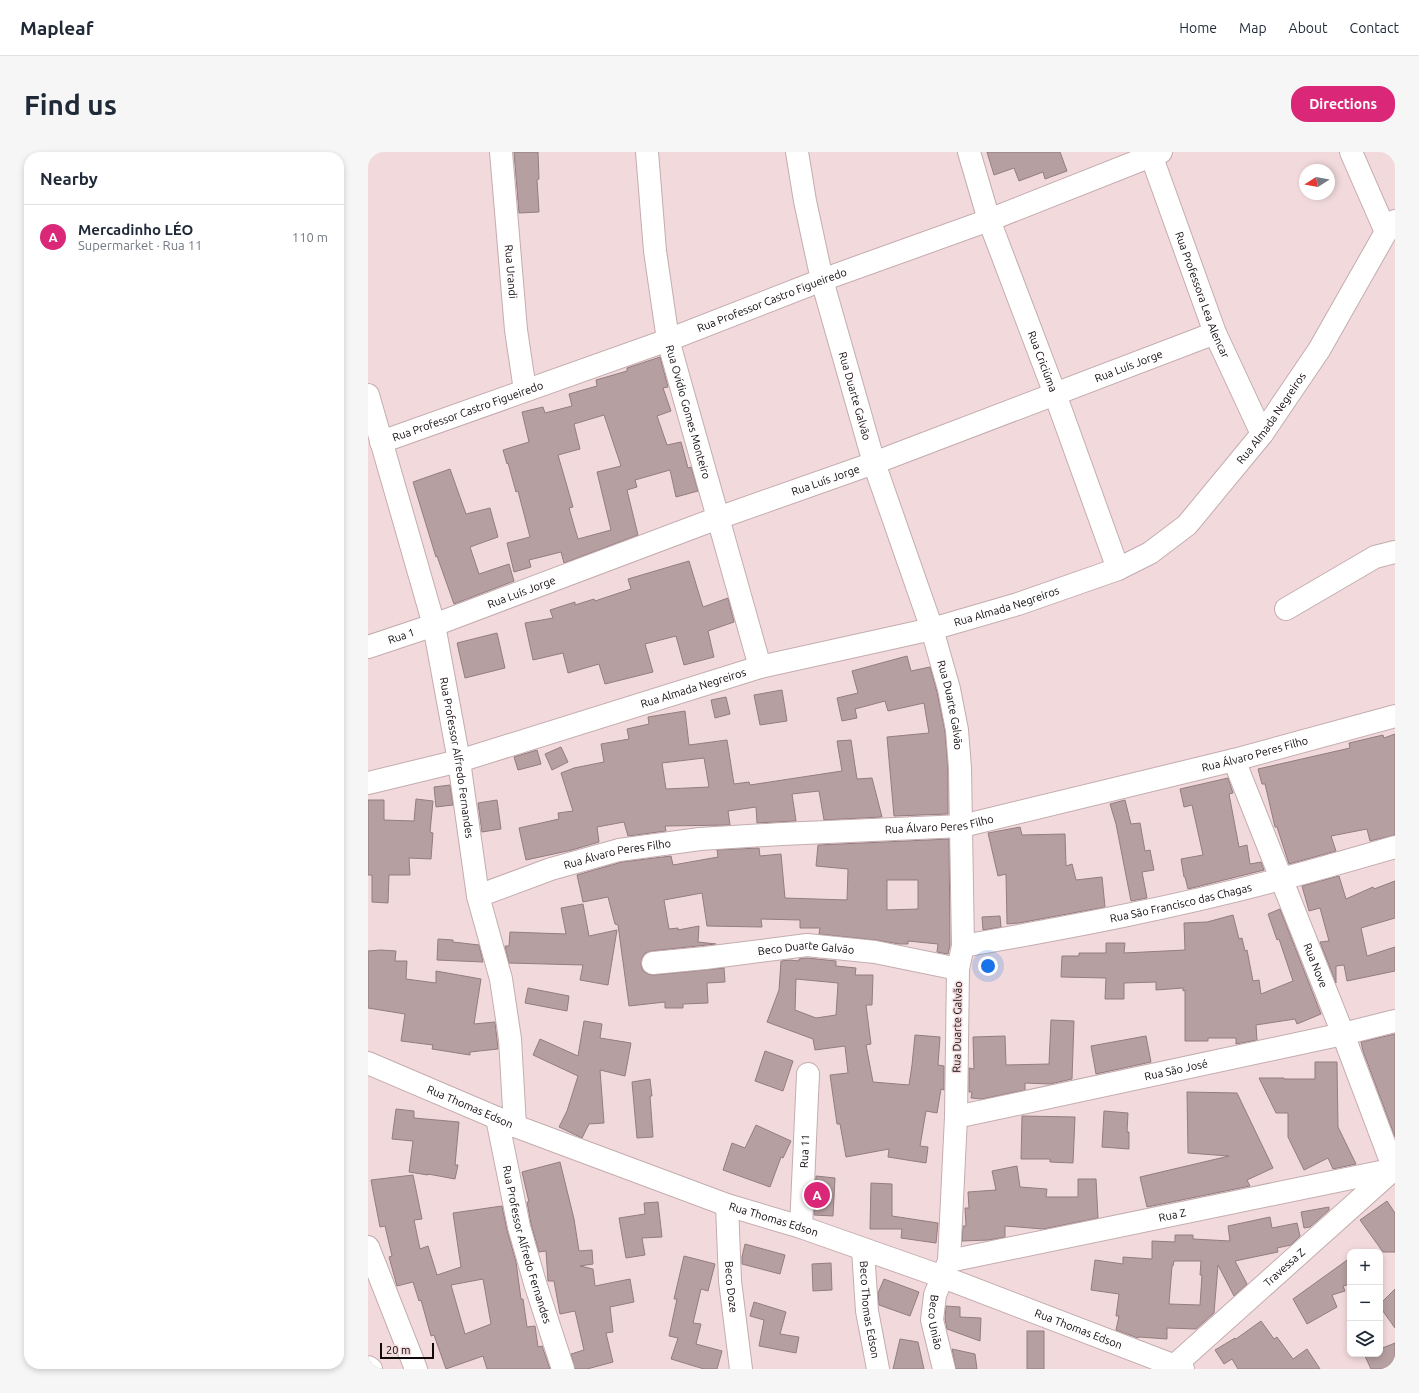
<!DOCTYPE html>
<html lang="en">
<head>
<meta charset="utf-8">
<style>
	:root { --surface:#fff; --page:#f6f6f7; --text:#1f2937; --muted:#747a83; --line:#e0e1e3; --accent:#db2777 }
	body { margin:0; font-family:Ubuntu,sans-serif; background:var(--page); color:var(--text) }
	.controls { position:absolute; right:12px; bottom:12px; display:grid; overflow:hidden; border-radius:8px; box-shadow:0 2px 6px #0003 }
	.controls button { width:36px; height:36px; display:grid; place-items:center; padding:0; border:0; border-bottom:1px solid var(--line); background:var(--surface); color:var(--text); font:20px sans-serif }
	.compass { position:absolute; left:931px; top:12px; width:36px; height:36px; border-radius:50%; background:var(--surface); box-shadow:0 2px 6px #0003; rotate:259deg }
	.scale { position:absolute; left:12px; bottom:10px; width:54px; box-sizing:border-box; padding-left:4px; border:2px solid #10090a; border-top:0; font-size:11px; line-height:14px; white-space:nowrap; color:#10090a; -webkit-text-stroke:3px #f2dadc; paint-order:stroke }
	.you { position:absolute; left:620px; top:814px; width:14px; height:14px; margin:-10px; border:3px solid #fff; border-radius:50%; background:#1a73e8; box-shadow:0 0 0 6px #1a73e833 }
	.badge { display:grid; place-items:center; width:26px; height:26px; border-radius:50%; background:var(--accent); color:#fff; font-size:13px; font-weight:700 }
	.pin { position:absolute; translate:-50% -50%; border:2px solid #fff; box-shadow:0 1px 4px #0006 }
	.list { margin:0; padding:0; list-style:none }
	h2 { display:flex; justify-content:space-between; align-items:center; height:52px; margin:0; padding:0 16px; font-size:17px }
	h2 small { font-size:13px; font-weight:400; color:var(--muted) }
	.list li { display:grid; grid-template-columns:26px 1fr auto; gap:12px; align-items:center; box-sizing:border-box; height:64px; padding:0 16px; border-top:1px solid var(--line) }
	.list b { display:block; font-size:15px; white-space:nowrap }
	.list p { margin:0; font-size:13px; white-space:nowrap; color:var(--muted) }
	.list em { font-size:13px; font-style:normal; color:var(--muted) }
	.icon { flex:none; width:22px; height:22px; fill:none; stroke:currentColor; stroke-width:2; stroke-linecap:round; stroke-linejoin:round }
	.map { position:relative; flex:none; width:1027px; height:1217px; overflow:hidden; border-radius:16px }
	header { display:flex; align-items:center; gap:24px; box-sizing:border-box; height:56px; padding:0 20px; background:var(--surface); border-bottom:1px solid var(--line) }
	header strong { font-size:19px }
	nav { display:flex; gap:22px; margin-inline-start:auto; font-size:14px }
	.intro { display:flex; align-items:center; justify-content:space-between; box-sizing:border-box; height:96px; padding:0 24px }
	h1 { margin:0; font-size:28px }
	.button { padding:10px 18px; border-radius:16px; background:var(--accent); color:#fff; font-size:14px; font-weight:700 }
	main { display:flex; gap:24px; padding:0 24px }
	aside { flex:1; background:var(--surface); border-radius:16px; box-shadow:0 2px 6px #0003 }
	.map>svg:first-child { display:block }
	.building { fill:#b69fa1; stroke:#937d7f; fill-rule:evenodd }
	.lines { fill:none; stroke-linecap:round; stroke-linejoin:round }
	.minor-casing { stroke:#c4acaf; stroke-width:24 }
	.minor { stroke:#fff; stroke-width:22 }
	.labels { text-anchor:middle; dominant-baseline:central; stroke-width:3; stroke-linejoin:round; paint-order:stroke }
	.street-label { font-size:11px; fill:#10090a; stroke:#f2dadc }
</style>
</head>
<body>
<header>
<strong>Mapleaf</strong>
<nav><a>Home</a><a>Map</a><a>About</a><a>Contact</a></nav>
</header>
<div class="intro"><h1>Find us</h1><a class="button">Directions</a></div>
<main>
<aside>
<h2>Nearby<small></small></h2>
<ul class="list">
<li><span class="badge">A</span><div><b>Mercadinho LÉO</b><p>Supermarket · Rua 11</p></div><em>110 m</em></li>
</ul>
</aside>
<div class="map">
<svg width="1027" height="1217" viewBox="0 0 1027 1217">
	<rect width="100%" height="100%" fill="#f2dadc"/>
	<g class="building">
		<path d="M146 0H170L171 27 169 28 171 60 151 61Z"/>
		<path d="M619 0H692L699 19 677 27 675 20 651 29 646 16 626 23Z"/>
		<path d="M292 205 300 235 295 236 303 259 289 264 299 293 313 290 320 316 323 315 330 339 308 345 302 318 267 328 269 335 259 338 270 383 196 411 193 400 161 408 163 415 146 420 139 391 162 385 150 339 148 340 140 311 139 312 135 298 161 290 154 260 175 255 177 261 204 254 201 242 229 234 228 228 259 219V216ZM236 263 253 314 229 320 243 378 210 387 201 356 205 355 190 303 212 297 206 272Z"/>
		<path d="M82 317 98 362 122 356 130 385 102 395 111 422 141 412 146 429 86 452 69 404 68 405 45 330Z"/>
		<path d="M321 409 335 455 360 446 366 470 340 479 346 505 316 513 308 484 277 492 285 520 237 532 231 512 200 521 195 501 165 508 157 471 185 466 182 458 207 450V453L226 447 227 449 263 437 260 427Z"/>
		<path d="M129 481 137 516 97 526 89 491Z"/>
		<path d="M539 504 543 519 562 515 569 540 577 580 580 617V662L526 664 519 585 561 581 556 551 520 559 517 549 487 557 489 566 474 569 469 546 490 541 484 519Z"/>
		<path d="M414 538 419 569 392 573 386 543Z"/>
		<path d="M358 545 362 562 347 566 343 548Z"/>
		<path d="M317 559 321 593 359 588 366 632 381 630 382 633 474 619 469 589 483 588 489 627 504 626 514 665 456 668 451 639 424 642 428 669 389 671 388 655 360 659 362 673 297 674 298 679 260 684 256 670 229 675 231 690 204 698 158 708 151 676 191 667 190 661 205 659 193 621 206 616 236 610 233 592 261 587 259 577 281 572 280 565ZM336 606 341 635 298 637 294 611Z"/>
		<path d="M1027 582V683L1002 689 999 677 963 684 968 699 921 712 909 675H907L897 632H894L890 617 982 596 981 591 1015 583 1016 586Z"/>
		<path d="M193 595 200 610 184 618 177 602Z"/>
		<path d="M169 598 173 612 150 618 146 605Z"/>
		<path d="M860 626 865 641 861 642 871 695 879 693 882 712 893 710 896 718 820 737 817 725H816L813 707 835 703 824 653 816 655 812 637Z"/>
		<path d="M82 633 85 653 68 655 66 635Z"/>
		<path d="M48 647 65 649 62 680 65 681 63 707 41 706 42 723H21L20 751 4 750V723H0V648H16V668L46 669Z"/>
		<path d="M129 648 133 677 114 680 110 651Z"/>
		<path d="M757 648 763 672 772 671 777 699 782 698 786 718 774 720 779 746 763 749 748 672 742 652Z"/>
		<path d="M652 675 654 683 697 682 698 714 704 712 708 728 734 725 737 755 651 771 639 772 638 722 630 724 620 681Z"/>
		<path d="M581 687 582 793 580 802 569 800 570 792 540 789V792H531L508 788 451 782 452 776H432V768L393 767 394 775 339 774 334 741 296 748 301 777 310 776V778L331 774 330 790 348 792 283 799 277 801 274 806 273 813 275 819 280 822 286 823 356 816 357 830 339 831 340 851 315 852V856H297V850L261 854 250 773 247 772 240 745 215 750 209 723 254 710 303 704 305 713 350 705 349 698 391 696 392 704 413 702 417 746 479 748 480 717 448 714 450 693ZM519 728H550V757L519 758Z"/>
		<path d="M971 724 978 747 1005 735 1006 737 1027 729V766L993 776 999 804 1027 795V819L979 829 976 813 968 814V831L952 790 961 789 952 756 941 759 934 734Z"/>
		<path d="M215 752 221 784 249 778 240 833 212 828 215 813 141 811 137 794H141L142 780 198 782 193 756Z"/>
		<path d="M912 757 953 862 929 872 927 867 888 873 889 888 868 892V886H840V889H817V838L815 839V836L788 838V830L756 831V847H737L738 826 693 825 694 804H711V801H738V791H757L756 801 817 798 816 771 839 770 865 763 871 787 874 786 877 799 879 798 885 829 891 828 893 842 925 829 911 787 909 788 900 762Z"/>
		<path d="M632 764 633 775 615 778 614 765Z"/>
		<path d="M70 787 85 788V790L111 793 115 810 69 808Z"/>
		<path d="M13 798 28 799 27 809H39L38 827 68 831V819L113 827 106 872 127 870 130 897 102 900V903L64 897 65 893 33 889 37 862 0 856V799Z"/>
		<path d="M439 806 468 809V814L488 816 487 823H505L504 853H498L503 892 498 893 505 930 541 933 544 913 547 883 572 885 570 913 576 914V938L573 937 569 961 558 959 552 994 560 995 558 1011 520 1005 521 997 478 1005 472 972H469L462 923 480 921 477 894 447 898 445 887 399 870 411 838 413 809 422 808 431 809V807ZM428 827 470 831 468 863 448 866 427 858Z"/>
		<path d="M160 836 201 844 199 859 157 851Z"/>
		<path d="M683 868 706 869 704 927 682 932 657 931V938L614 947 603 946 604 940H601V916L606 917 605 885 637 884 638 913 681 912Z"/>
		<path d="M216 869 234 872 232 886 263 891 257 924 232 918 236 971 221 972 214 986 191 975 199 959 210 924 165 903 172 887 210 904Z"/>
		<path d="M1027 882V985L995 899 993 890Z"/>
		<path d="M778 884 783 910 728 922 723 894Z"/>
		<path d="M397 899 425 909 415 939 387 929Z"/>
		<path d="M947 910H969L970 975 988 1012 965 1017 960 1006 936 1018 920 985V961H908L891 926H916V927H947Z"/>
		<path d="M282 927 284 944H282L285 985 269 986 264 930Z"/>
		<path d="M819 940 869 941 905 1016 879 1028 882 1034 779 1055 772 1025 861 1004 820 1001Z"/>
		<path d="M28 957 46 959V966L91 970 87 1013H90L87 1027 60 1022V1023L41 1020 45 989 24 987Z"/>
		<path d="M736 959 760 961 759 980H761V997L734 995Z"/>
		<path d="M654 964 707 965 705 1011 682 1010V1007H653Z"/>
		<path d="M388 973 423 989 415 1006 413 1005 402 1035 355 1018 364 991 377 996Z"/>
		<path d="M192 1010 206 1067 211 1099 224 1098 225 1112 212 1114 225 1117 227 1134 262 1127 266 1150 242 1155 245 1180 238 1181 245 1210 219 1217H207L203 1202 216 1198 207 1159 192 1162 186 1129H180L178 1099 171 1100 163 1072 159 1050H161L154 1020Z"/>
		<path d="M649 1014 652 1035 679 1037 678 1045H710V1027H728L730 1066 675 1077 637 1074V1085L621 1088 594 1089 595 1074H598L597 1056H601L600 1040 628 1038 624 1019Z"/>
		<path d="M45 1023 54 1067 46 1068 52 1097 60 1094 69 1123 93 1115 85 1061 134 1054 139 1078 148 1110 153 1147H155L159 1175 167 1174 170 1195 174 1194 182 1217H119L115 1204 78 1217 66 1183 63 1184 53 1148 51 1149 45 1130 29 1134 21 1105 24 1104 17 1074 12 1075 5 1039 3 1028ZM115 1127 123 1172 97 1182 83 1133Z"/>
		<path d="M448 1024 467 1026 465 1064 446 1063Z"/>
		<path d="M503 1031 524 1032V1064L570 1071 568 1091 533 1086 534 1077H502Z"/>
		<path d="M1019 1049 1027 1061V1100H1015L992 1068Z"/>
		<path d="M290 1050 294 1085 274 1086 277 1103 258 1106 251 1066 277 1062 276 1051Z"/>
		<path d="M961 1055V1058L942 1075 936 1076 933 1060Z"/>
		<path d="M902 1065 904 1076 929 1071 932 1084 923 1093 909 1096 910 1100 867 1109 879 1132 866 1144 850 1113 846 1161 828 1177 799 1176V1187L771 1185 770 1186 748 1178 751 1164H748L751 1142 723 1138 727 1108 755 1112V1105L784 1107V1089L807 1090V1083H825V1087L862 1089 860 1074ZM806 1109H833L832 1123H834L832 1153 801 1152 804 1114H805Z"/>
		<path d="M377 1092 417 1103 412 1122 374 1112V1105Z"/>
		<path d="M316 1104 347 1112 340 1139 333 1137 325 1171 333 1172 328 1192 354 1199 349 1217H336L303 1207 310 1186 301 1184 309 1147H306Z"/>
		<path d="M982 1106V1132L975 1134 977 1139 964 1143 969 1155 939 1172 925 1147Z"/>
		<path d="M463 1111 464 1138 445 1139 444 1112Z"/>
		<path d="M516 1127 551 1140 542 1164 511 1153 510 1141Z"/>
		<path d="M1027 1137V1176L1012 1155V1152Z"/>
		<path d="M386 1150 418 1160 412 1182 431 1185 428 1201 391 1194 396 1168 382 1164Z"/>
		<path d="M578 1154 592 1155V1165L613 1166 612 1189 579 1177 577 1167Z"/>
		<path d="M893 1169 906 1187 909 1185 925 1207 939 1197 952 1217H870L864 1207 856 1212 847 1198 867 1186 868 1187Z"/>
		<rect x="659" y="1179" width="17" height="38"/>
		<path d="M532 1187 550 1190 556 1217H525Z"/>
		<path d="M1027 1191V1212L1016 1217H1003L996 1202H1012V1197Z"/>
		<path d="M584 1197 607 1202 609 1217H588Z"/>
	</g>
	<g class="lines">
		<g class="minor-casing">
			<g id="minor">
				<path id="s1" d="M133 0 148 178 157 238"/>
				<path id="s2" d="M279 0 287 99 300 188 392 515"/>
				<path id="s3" d="M429 0 437 49 454 128 506 311 564 477 581 537 589 578 592 616 595 794 590 817 588 965 581 1109 567 1143 564 1168 576 1217"/>
				<path id="s4" d="M601 0 621 68 687 242 750 417"/>
				<path id="s5" d="M782 0 847 181 894 282"/>
				<path d="M983 0 1018 80"/>
				<path id="s6" d="M0 243 66 473 91 609 110 744 133 827 142 887 147 974"/>
				<path id="s7" d="M13 290 300 188 454 128 621 68 793 0"/>
				<path d="M918 457 1007 405 1027 400"/>
				<path id="s8" d="M0 495 66 473 350 366 506 311 847 181"/>
				<path id="s9" d="M866 608 975 882 1027 1020"/>
				<path id="s10" d="M0 631 91 609 392 515 564 477 650 452 750 417 782 401 819 373 894 282 951 198 1018 80 1027 69"/>
				<path id="s11" d="M110 744 183 717 251 698 332 687 414 682 594 674 866 608 1027 564"/>
				<path id="s12" d="M595 794C702 775 809 755 913 727 951 717 989 706 1027 695"/>
				<path id="s13" d="M285 811 337 806 439 793 507 800 590 817"/>
				<path id="s14" d="M0 911 129 966 147 974 359 1053 433 1075 575 1125 815 1217"/>
				<path id="s15" d="M588 965 975 882 1027 869"/>
				<path id="s16" d="M129 966 151 1075 167 1131 195 1217"/>
				<path id="s17" d="M359 1053 362 1129 373 1217"/>
				<path id="s18" d="M433 1075 440 922"/>
				<path d="M0 1095 48 1217"/>
				<path id="s19" d="M495 1098 499 1159 510 1217"/>
				<path id="s20" d="M581 1109 1027 1017"/>
				<path id="s21" d="M806 1214 1026 1017"/>
				<path d="M0 1215 3 1217"/>
			</g>
		</g>
		<use href="#minor" class="minor"/>
	</g>
	<g class="labels">
		<g class="street-label">
			<text stroke="none"><textPath href="#s1" startOffset="120">Rua Urandi</textPath></text>
			<text stroke="none"><textPath href="#s5" startOffset="152">Rua Professora Lea Alencar</textPath></text>
			<text stroke="none"><textPath href="#s7" startOffset="416">Rua Professor Castro Figueiredo</textPath></text>
			<text stroke="none"><textPath href="#s4" startOffset="222">Rua Criciúma</textPath></text>
			<text stroke="none"><textPath href="#s8" startOffset="811">Rua Luís Jorge</textPath></text>
			<text stroke="none"><textPath href="#s3" startOffset="251">Rua Duarte Galvão</textPath></text>
			<text stroke="none"><textPath href="#s7" startOffset="92">Rua Professor Castro Figueiredo</textPath></text>
			<text stroke="none"><textPath href="#s2" startOffset="264">Rua Ovídio Gomes Monteiro</textPath></text>
			<text stroke="none"><textPath href="#s10" startOffset="999">Rua Almada Negreiros</textPath></text>
			<text stroke="none"><textPath href="#s8" startOffset="487">Rua Luís Jorge</textPath></text>
			<text stroke="none"><textPath href="#s8" startOffset="163">Rua Luís Jorge</textPath></text>
			<text stroke="none"><textPath href="#s10" startOffset="663">Rua Almada Negreiros</textPath></text>
			<text stroke="none"><textPath href="#s8" startOffset="35">Rua 1</textPath></text>
			<text stroke="none"><textPath href="#s10" startOffset="339">Rua Almada Negreiros</textPath></text>
			<text stroke="none"><textPath href="#s3" startOffset="575">Rua Duarte Galvão</textPath></text>
			<text stroke="none"><textPath href="#s11" startOffset="794">Rua Álvaro Peres Filho</textPath></text>
			<text stroke="none"><textPath href="#s6" startOffset="374">Rua Professor Alfredo Fernandes</textPath></text>
			<text stroke="none"><textPath href="#s11" startOffset="470">Rua Álvaro Peres Filho</textPath></text>
			<text stroke="none"><textPath href="#s11" startOffset="146">Rua Álvaro Peres Filho</textPath></text>
			<text stroke="none"><textPath href="#s12" startOffset="222">Rua São Francisco das Chagas</textPath></text>
			<text stroke="none"><textPath href="#s13" startOffset="154">Beco Duarte Galvão</textPath></text>
			<text stroke="none"><textPath href="#s9" startOffset="221">Rua Nove</textPath></text>
			<text transform="translate(589 875) rotate(-89)">Rua Duarte Galvão</text>
			<text stroke="none"><textPath href="#s15" startOffset="225">Rua São José</textPath></text>
			<text stroke="none"><textPath href="#s14" startOffset="111">Rua Thomas Edson</textPath></text>
			<text stroke="none"><textPath href="#s18" startOffset="76">Rua 11</textPath></text>
			<text stroke="none"><textPath href="#s20" startOffset="228">Rua Z</textPath></text>
			<text stroke="none"><textPath href="#s14" startOffset="435">Rua Thomas Edson</textPath></text>
			<text stroke="none"><textPath href="#s16" startOffset="130">Rua Professor Alfredo Fernandes</textPath></text>
			<text stroke="none"><textPath href="#s21" startOffset="148">Travessa Z</textPath></text>
			<text stroke="none"><textPath href="#s17" startOffset="82">Beco Doze</textPath></text>
			<text stroke="none"><textPath href="#s19" startOffset="60">Beco Thomas Edson</textPath></text>
			<text stroke="none"><textPath href="#s3" startOffset="1197">Beco União</textPath></text>
			<text stroke="none"><textPath href="#s14" startOffset="759">Rua Thomas Edson</textPath></text>
		</g>
	</g>
</svg>
<div class="controls">
<button>+</button>
<button>−</button>
<button><svg class="icon" aria-label="layers" viewBox="0 0 24 24"><path d="M12 4l9 5-9 5-9-5zM3 14l9 5 9-5"/></svg></button>
</div>
<svg class="compass" viewBox="-18 -18 36 36"><path d="M0-13l5 13h-10z" fill="#e53935"/><path d="M0 13l5-13h-10z" fill="#747a83"/></svg>
<div class="scale">20 m</div>
<div class="you"></div>
<div class="pin badge" style="left:449px;top:1043px">A</div>
</div>
</main>
</body>
</html>
